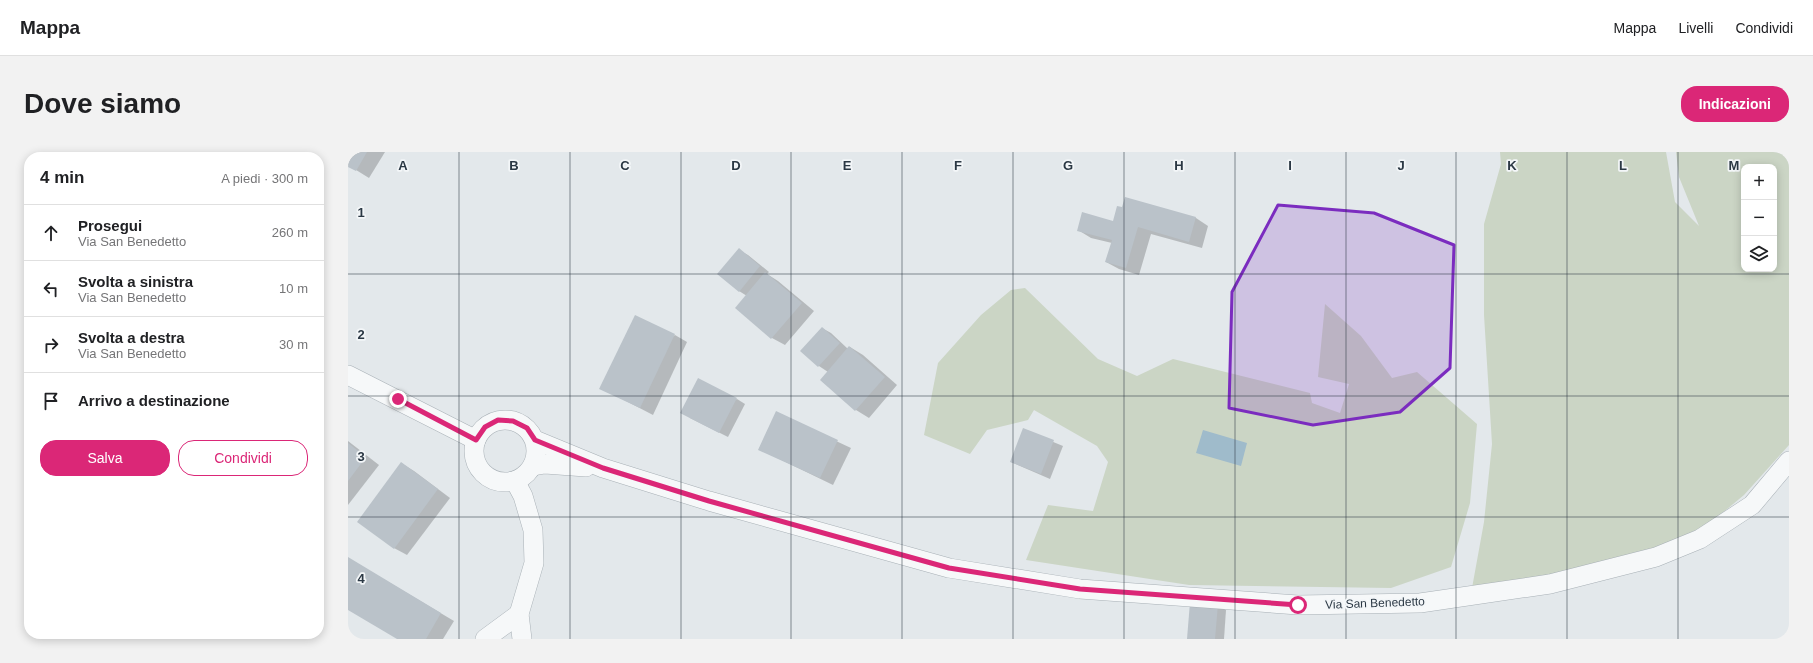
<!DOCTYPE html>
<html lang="it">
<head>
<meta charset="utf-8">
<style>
	:root { --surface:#fff; --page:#f2f2f2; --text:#202124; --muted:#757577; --line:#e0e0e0; --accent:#db2777 }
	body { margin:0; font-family:Helvetica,sans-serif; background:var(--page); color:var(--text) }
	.controls { position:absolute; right:12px; top:12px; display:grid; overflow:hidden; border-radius:8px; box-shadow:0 2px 10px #0003 }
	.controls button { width:36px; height:36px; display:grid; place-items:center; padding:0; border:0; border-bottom:1px solid var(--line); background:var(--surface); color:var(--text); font:20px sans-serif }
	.stop { position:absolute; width:12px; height:12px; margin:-9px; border:3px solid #db2777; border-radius:50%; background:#fff }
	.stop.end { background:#db2777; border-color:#fff; box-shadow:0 1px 4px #0008 }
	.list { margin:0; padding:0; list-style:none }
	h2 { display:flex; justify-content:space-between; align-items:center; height:52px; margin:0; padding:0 16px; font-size:17px }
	h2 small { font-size:13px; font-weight:400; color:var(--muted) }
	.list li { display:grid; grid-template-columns:26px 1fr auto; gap:12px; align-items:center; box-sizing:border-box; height:56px; padding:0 16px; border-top:1px solid var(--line) }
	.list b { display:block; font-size:15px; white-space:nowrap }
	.list p { margin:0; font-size:13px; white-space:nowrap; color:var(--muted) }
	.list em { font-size:13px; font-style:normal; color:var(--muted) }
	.actions { display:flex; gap:8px; padding:12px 16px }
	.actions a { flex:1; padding:9px 0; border:1px solid var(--accent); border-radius:16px; text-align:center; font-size:14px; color:var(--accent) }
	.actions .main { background:var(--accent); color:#fff }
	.icon { flex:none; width:22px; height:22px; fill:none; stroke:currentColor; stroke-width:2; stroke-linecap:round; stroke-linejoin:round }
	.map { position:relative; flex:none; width:1441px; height:487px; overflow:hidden; border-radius:16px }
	header { display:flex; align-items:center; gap:24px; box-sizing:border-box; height:56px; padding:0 20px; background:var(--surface); border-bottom:1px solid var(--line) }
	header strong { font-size:19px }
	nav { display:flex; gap:22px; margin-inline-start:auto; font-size:14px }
	.intro { display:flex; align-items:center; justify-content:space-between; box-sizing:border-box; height:96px; padding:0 24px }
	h1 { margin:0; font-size:28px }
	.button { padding:10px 18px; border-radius:16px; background:var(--accent); color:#fff; font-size:14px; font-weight:700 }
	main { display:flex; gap:24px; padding:0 24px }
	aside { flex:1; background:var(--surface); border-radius:16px; box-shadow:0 2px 10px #0003 }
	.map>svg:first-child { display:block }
	.green { fill:#cbd5c5; fill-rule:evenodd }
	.water { fill:#9fbbcb }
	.shadow { fill:#0003 }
	.building { fill:#bac2c9 }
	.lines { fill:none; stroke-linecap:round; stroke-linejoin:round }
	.street-casing { stroke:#a8b0b6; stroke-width:20 }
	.street { stroke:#f6f8f9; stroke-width:19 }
	.route { stroke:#db2777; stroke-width:5 }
	.marked { fill:#7b2cbf; fill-opacity:0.2; stroke:#7b2cbf; stroke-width:3; stroke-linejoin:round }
	.grid { fill:none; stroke:#2b3844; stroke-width:1; stroke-opacity:0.55 }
	.labels { text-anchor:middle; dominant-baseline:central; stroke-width:3.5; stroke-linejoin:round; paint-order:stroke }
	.street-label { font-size:12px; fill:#2b3844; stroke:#f3f6f8 }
	.grid-label { font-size:13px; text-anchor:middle; font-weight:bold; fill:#2b3844; stroke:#f3f6f8; stroke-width:3.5; stroke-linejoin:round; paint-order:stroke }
</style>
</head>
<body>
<header>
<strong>Mappa</strong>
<nav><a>Mappa</a><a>Livelli</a><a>Condividi</a></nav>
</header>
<div class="intro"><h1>Dove siamo</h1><a class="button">Indicazioni</a></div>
<main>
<aside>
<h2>4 min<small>A piedi · 300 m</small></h2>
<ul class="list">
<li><svg class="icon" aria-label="ahead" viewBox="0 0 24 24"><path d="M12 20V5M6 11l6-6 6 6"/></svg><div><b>Prosegui</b><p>Via San Benedetto</p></div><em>260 m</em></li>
<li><svg class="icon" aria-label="left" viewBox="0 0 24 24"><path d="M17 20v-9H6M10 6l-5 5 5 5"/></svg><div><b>Svolta a sinistra</b><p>Via San Benedetto</p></div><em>10 m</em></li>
<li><svg class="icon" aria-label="right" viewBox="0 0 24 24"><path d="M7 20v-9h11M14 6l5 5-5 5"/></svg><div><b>Svolta a destra</b><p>Via San Benedetto</p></div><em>30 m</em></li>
<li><svg class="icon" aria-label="arrive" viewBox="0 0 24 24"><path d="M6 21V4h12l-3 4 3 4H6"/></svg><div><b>Arrivo a destinazione</b></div></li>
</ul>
<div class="actions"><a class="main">Salva</a><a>Condividi</a></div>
</aside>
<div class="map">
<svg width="1441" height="487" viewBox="0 0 1441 487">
	<rect width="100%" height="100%" fill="#e3e8eb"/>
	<g class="green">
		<path d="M1152 0H1318L1327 50 1351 74 1331 25 1328 0H1441V293L1396 343 1361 372 1316 393 1215 420 1124 436 1136 370 1144 292 1136 163V72L1153 12ZM1396 15H1426V117H1396Z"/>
		<path d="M677 136 750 207 789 224 825 207 962 241 964 251 992 261 1001 232 970 225 977 152 1013 184 1044 226 1069 220 1129 272 1122 351 1103 415 1043 436 841 433 678 408 700 353 745 359 760 310 749 294 686 258 680 268 639 278 622 302 576 283 590 211 633 163 663 138Z"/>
	</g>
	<path class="water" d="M855 278 899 291 893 314 848 301Z"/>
	<g class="shadow">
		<path d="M0 0H37L21 26 0 13Z"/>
		<path d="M848 66 860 74 854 96 803 82 791 123 771 117 758 110 764 91 743 86 730 78 765 70Z"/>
		<path d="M391 98 400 103 421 120 419 122 430 129 466 159 437 193 424 186 399 144 391 139Z"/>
		<path d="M474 176 483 181 500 197 502 195 515 203 549 233 521 266 508 258 473 228 480 220 471 214 454 199Z"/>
		<path d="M327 183 339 190 305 263 253 236Z"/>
		<path d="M389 247 397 252 380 285 342 266Z"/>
		<path d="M428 261 503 296 485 333 411 297Z"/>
		<path d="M676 278 715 294 702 327 663 310Z"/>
		<path d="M0 289 31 313 0 353Z"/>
		<path d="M53 311 66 319 102 346 59 403 46 396Z"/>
		<path d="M0 406 106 469 95 487H51L0 457Z"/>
		<path d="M869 453 878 458 876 487H840Z"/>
	</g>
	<g class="building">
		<path d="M0 0H19L8 19 0 15Z"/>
		<path d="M777 45 848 65 841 90 790 75 778 116 757 110 764 88 729 79 734 60 765 69 769 54 774 55Z"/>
		<path d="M391 96 412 114 391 140 369 122Z"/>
		<path d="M417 120 454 151 423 187 387 156Z"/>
		<path d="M287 163 327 182 292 256 251 237Z"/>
		<path d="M474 175 492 191 470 215 452 199Z"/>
		<path d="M501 194 537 225 507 259 472 228Z"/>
		<path d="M350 226 389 246 371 281 332 261Z"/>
		<path d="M428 259 490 288 472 326 410 298Z"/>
		<path d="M675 276 706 288 693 322 662 310Z"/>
		<path d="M0 291 18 305 0 329Z"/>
		<path d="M53 310 90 337 46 397 9 370Z"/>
		<path d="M0 405 93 461 78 487H49L0 458Z"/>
		<path d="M842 450 870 452 867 487H839Z"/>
	</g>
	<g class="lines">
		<g class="street-casing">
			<g id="street">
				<path d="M0 223 128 288"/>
				<circle cx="157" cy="299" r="31"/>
				<path d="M187 288 255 316 361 349 601 416 732 437 950 453 1072 451 1202 432 1308 405 1352 387 1404 353 1441 309"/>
				<path d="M185 314 197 312 238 315"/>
				<path d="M167 329 175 344 185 378 186 411 171 462 174 487"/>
				<path d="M137 487 171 462"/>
			</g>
		</g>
		<use href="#street" class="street"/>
	</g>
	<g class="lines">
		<path class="route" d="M50 247 128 288 137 275 150 268 165 269 179 276 187 288 255 316 361 349 601 416 732 437 950 453"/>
	</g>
	<path class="marked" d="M930 53 1026 61 1106 93 1102 216 1052 260 965 273 881 256 884 140Z"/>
	<path class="grid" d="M111 0V487M222 0V487M333 0V487M443 0V487M554 0V487M665 0V487M776 0V487M887 0V487M998 0V487M1108 0V487M1219 0V487M1330 0V487M0 122H1441M0 244H1441M0 365H1441"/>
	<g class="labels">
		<g class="street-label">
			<text transform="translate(1027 451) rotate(-2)">Via San Benedetto</text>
		</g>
	</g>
	<g class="grid-label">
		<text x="55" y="18">A</text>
		<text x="166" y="18">B</text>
		<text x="277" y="18">C</text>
		<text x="388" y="18">D</text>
		<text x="499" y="18">E</text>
		<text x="610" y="18">F</text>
		<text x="720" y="18">G</text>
		<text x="831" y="18">H</text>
		<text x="942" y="18">I</text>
		<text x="1053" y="18">J</text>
		<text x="1164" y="18">K</text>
		<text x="1275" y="18">L</text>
		<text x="1386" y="18">M</text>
		<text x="13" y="65">1</text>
		<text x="13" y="187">2</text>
		<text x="13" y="309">3</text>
		<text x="13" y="431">4</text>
	</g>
</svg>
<div class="controls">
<button>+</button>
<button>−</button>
<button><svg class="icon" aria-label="layers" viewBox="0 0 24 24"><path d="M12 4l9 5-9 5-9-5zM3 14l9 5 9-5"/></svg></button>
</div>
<div class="stop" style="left:950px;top:453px"></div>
<div class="stop end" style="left:50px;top:247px"></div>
</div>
</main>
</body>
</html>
